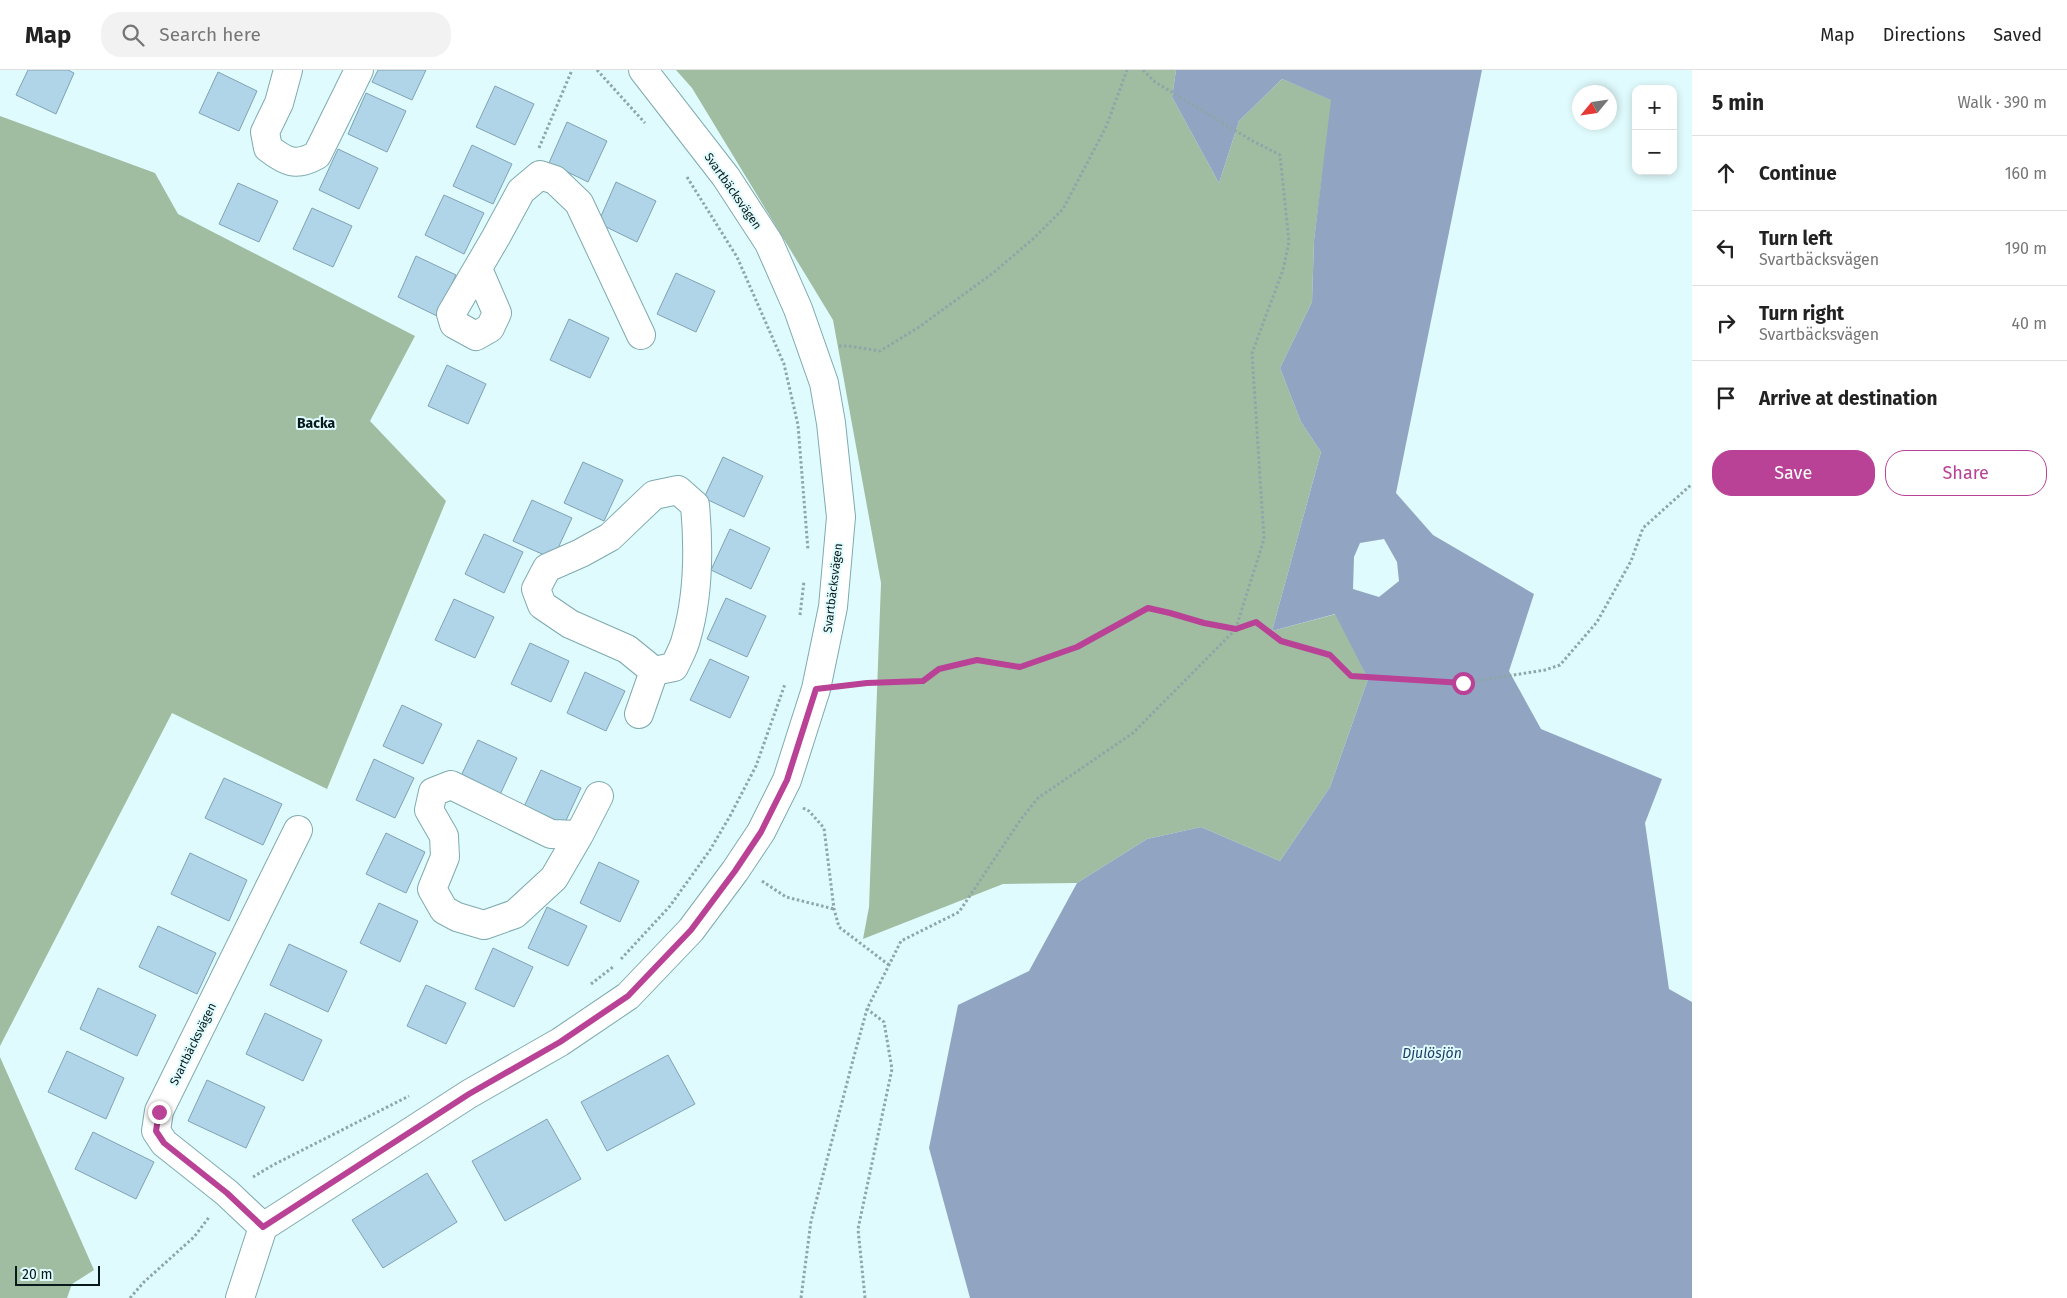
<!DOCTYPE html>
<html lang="en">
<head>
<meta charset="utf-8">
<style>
	:root { --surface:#fff; --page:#f2f2f2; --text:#222; --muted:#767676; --line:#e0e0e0; --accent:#b94297 }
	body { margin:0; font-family:"Fira Sans",sans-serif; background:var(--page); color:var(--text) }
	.controls { position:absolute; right:15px; top:15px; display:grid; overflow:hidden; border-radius:10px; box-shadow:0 2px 8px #0003 }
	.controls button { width:45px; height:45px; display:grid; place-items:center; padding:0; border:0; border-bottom:1px solid var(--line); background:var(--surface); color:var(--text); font:25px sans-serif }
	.compass { position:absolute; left:1572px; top:15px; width:45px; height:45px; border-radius:50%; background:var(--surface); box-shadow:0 2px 8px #0003; rotate:241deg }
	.scale { position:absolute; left:15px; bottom:12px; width:85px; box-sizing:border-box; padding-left:5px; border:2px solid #07191a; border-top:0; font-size:14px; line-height:18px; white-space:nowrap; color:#07191a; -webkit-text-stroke:4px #e0fbfd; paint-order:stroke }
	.stop { position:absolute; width:15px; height:15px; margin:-11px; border:4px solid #b94297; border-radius:50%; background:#fff }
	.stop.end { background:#b94297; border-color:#fff; box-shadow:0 1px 5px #0008 }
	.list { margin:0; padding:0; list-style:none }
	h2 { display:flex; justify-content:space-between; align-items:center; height:65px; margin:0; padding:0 20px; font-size:21px }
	h2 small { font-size:16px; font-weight:400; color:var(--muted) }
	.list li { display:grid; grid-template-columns:32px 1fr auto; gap:15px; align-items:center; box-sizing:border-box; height:75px; padding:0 20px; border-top:1px solid var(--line) }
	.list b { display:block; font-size:19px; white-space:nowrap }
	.list p { margin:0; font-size:16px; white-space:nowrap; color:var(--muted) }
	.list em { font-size:16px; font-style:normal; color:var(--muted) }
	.actions { display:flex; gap:10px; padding:15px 20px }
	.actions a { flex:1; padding:11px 0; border:1px solid var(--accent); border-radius:20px; text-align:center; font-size:18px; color:var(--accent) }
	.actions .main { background:var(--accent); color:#fff }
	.icon { flex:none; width:28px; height:28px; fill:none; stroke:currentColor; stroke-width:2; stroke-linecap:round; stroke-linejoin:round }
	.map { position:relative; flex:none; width:1692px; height:1228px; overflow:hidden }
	header { display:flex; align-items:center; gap:30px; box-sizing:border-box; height:70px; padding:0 25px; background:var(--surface); border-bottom:1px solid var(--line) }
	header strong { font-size:24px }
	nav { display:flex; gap:28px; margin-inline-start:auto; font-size:18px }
	.search { width:350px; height:45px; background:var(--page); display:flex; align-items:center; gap:12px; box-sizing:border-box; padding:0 18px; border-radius:20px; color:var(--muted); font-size:19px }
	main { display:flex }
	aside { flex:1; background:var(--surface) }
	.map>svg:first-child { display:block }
	.forest { fill:#a0bda2 }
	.water { fill:#91a5c3; fill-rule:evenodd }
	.building { fill:#b0d5e8; stroke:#7fa2b5 }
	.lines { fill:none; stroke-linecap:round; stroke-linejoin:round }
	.street-casing { stroke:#7eaaae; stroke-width:30 }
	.path { stroke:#8ea6a7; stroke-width:3; stroke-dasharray:2.5 2.5; stroke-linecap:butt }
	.street { stroke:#fff; stroke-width:28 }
	.route { stroke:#b94297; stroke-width:6 }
	.labels { text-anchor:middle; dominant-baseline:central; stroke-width:4; stroke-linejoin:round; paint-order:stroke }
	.street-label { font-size:12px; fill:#07191a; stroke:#e0fbfd }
	.neighbourhood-label { font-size:14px; font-weight:bold; fill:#07191a; stroke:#e0fbfd }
	.water-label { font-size:14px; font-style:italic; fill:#203c65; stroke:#e0fbfd }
</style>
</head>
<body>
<header>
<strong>Map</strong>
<div class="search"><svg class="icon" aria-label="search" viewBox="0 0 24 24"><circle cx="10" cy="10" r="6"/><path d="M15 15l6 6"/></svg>Search here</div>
<nav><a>Map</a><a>Directions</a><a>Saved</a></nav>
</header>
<main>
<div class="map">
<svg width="1692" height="1228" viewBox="0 0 1692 1228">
	<rect width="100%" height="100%" fill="#e0fbfd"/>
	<g class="forest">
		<path d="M676 0H1176L1172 27 1219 113 1239 51 1282 9 1332 30 1314 170 1312 232 1280 298 1301 352 1321 382 1272 561 1336 544 1368 609 1330 717 1280 791 1201 757 1147 769 1077 813 1003 814 863 869 869 837 881 513 833 250 692 18Z"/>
		<path d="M0 46 155 103 178 144 415 266 370 351 446 431 327 719 172 643 0 976Z"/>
		<path d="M0 987 94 1200 72 1214 67 1228H0Z"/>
	</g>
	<path class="water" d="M1176 0H1482L1396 423 1433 465 1534 524 1509 601 1541 659 1662 709 1645 753 1669 919 1692 932V1228H970L929 1078 958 935 1029 901 1077 813 1147 769 1201 757 1280 791 1330 717 1368 609 1335 544 1272 561 1321 382 1301 352 1280 298 1312 232 1314 170 1331 30 1282 9 1239 51 1219 113 1172 27ZM1384 469 1397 492 1399 511 1379 527 1353 519 1354 487 1360 473Z"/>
	<g class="building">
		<path d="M28 0H68L74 3 56 44 16 25Z"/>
		<path d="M378 0H426L412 30 372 12Z"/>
		<path d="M218 2 257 21 239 61 199 43Z"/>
		<path d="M495 16 534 34 515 75 476 57Z"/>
		<path d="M366 23 406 41 387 82 348 64Z"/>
		<path d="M567 52 607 71 588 112 549 93Z"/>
		<path d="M472 75 512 94 493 134 453 116Z"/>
		<path d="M338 79 378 98 359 139 319 120Z"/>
		<path d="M616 112 656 131 637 172 598 153Z"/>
		<path d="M238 113 278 131 259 172 219 154Z"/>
		<path d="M444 125 484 143 464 184 425 165Z"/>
		<path d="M312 138 352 156 333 197 293 179Z"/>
		<path d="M416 186 456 205 437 246 398 227Z"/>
		<path d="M676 203 715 221 696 262 657 244Z"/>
		<path d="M569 249 609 268 590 308 550 290Z"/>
		<path d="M447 295 486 314 468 354 428 336Z"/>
		<path d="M723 387 763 406 744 447 704 428Z"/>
		<path d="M583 392 623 410 604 451 564 433Z"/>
		<path d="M532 430 572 448 553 489 513 471Z"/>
		<path d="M730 459 770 478 751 519 711 500Z"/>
		<path d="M484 464 523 482 504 523 465 504Z"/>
		<path d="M726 528 766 546 747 587 707 569Z"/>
		<path d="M454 529 494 547 475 588 435 570Z"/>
		<path d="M530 573 569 591 551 632 511 614Z"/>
		<path d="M710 589 749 607 730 648 690 630Z"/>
		<path d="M585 602 625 621 606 661 567 643Z"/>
		<path d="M402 635 442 654 423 694 383 676Z"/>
		<path d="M478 670 517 688 498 729 459 710Z"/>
		<path d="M374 689 414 708 395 748 356 730Z"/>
		<path d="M541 700 581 718 562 759 522 741Z"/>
		<path d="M224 708 282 734 263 775 205 748Z"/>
		<path d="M386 763 425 782 406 823 366 804Z"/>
		<path d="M190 783 247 810 229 851 171 824Z"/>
		<path d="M599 792 639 811 620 852 580 833Z"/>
		<path d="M379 833 418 851 400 892 360 873Z"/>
		<path d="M547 837 587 856 568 896 528 878Z"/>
		<path d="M158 856 216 883 197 924 139 897Z"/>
		<path d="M289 874 347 901 328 942 270 915Z"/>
		<path d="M493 878 533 897 514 937 475 919Z"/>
		<path d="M426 915 466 933 446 974 407 956Z"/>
		<path d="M98 918 156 945 137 986 80 959Z"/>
		<path d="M265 943 322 970 303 1011 246 984Z"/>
		<path d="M67 981 124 1008 106 1049 48 1022Z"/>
		<path d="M668 985 695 1034 607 1081 581 1032Z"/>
		<path d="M207 1010 265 1037 246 1078 188 1051Z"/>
		<path d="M547 1049 581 1109 505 1151 472 1091Z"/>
		<path d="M93 1062 154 1092 136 1129 75 1099Z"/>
		<path d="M427 1103 457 1152 383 1198 352 1150Z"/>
	</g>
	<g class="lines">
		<g class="street-casing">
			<g id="street">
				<path d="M288 0 279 33 265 62 268 78C286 92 296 97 317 85L359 0"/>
				<path d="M478 199 497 243 490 258 476 266 454 254 451 244 496 167 521 121 540 105 555 110 579 133 641 265"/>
				<path d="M639 644 654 601 627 579 570 554 542 535 536 519 547 498 581 483 610 467 654 425 678 420 695 435C699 479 699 525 686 569 684 578 678 588 674 597L654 601"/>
				<path d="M579 765 551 764 451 715 433 722 429 740 444 766 445 787 432 819 444 840 457 847 484 855 515 844 554 808 579 765 599 726"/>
				<path d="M263 1157 227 1123 164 1073 156 1061 159 1041 298 760"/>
				<path d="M240 1228 263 1157 469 1024 560 972 628 926 691 860 735 801 761 762 787 710 816 619 833 537 841 447 831 353 824 313 798 239 769 173 726 107 643 0"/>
			</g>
		</g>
		<g class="path">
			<path d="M597 0 645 53"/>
			<path d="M1143 0 1155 12 1251 70 1280 85 1289 172 1283 200 1252 283 1264 469 1236 558"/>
			<path d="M539 78 572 0"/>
			<path d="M687 107 737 187 784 294 798 355 808 480"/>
			<path d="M839 276H848L880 281 919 257 993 203 1034 168 1063 139 1106 57 1127 0"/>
			<path d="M800 545 804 511"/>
			<path d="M846 615 867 613 923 611 939 599 977 590 1020 597 1077 577 1148 538 1170 543 1204 553 1236 559"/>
			<path d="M803 738 809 741 824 758 834 839 839 857 889 895"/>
			<path d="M762 811 786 827 834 839"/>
			<path d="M621 889 670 836 710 780 730 746 756 696 785 614"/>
			<path d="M591 914 613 897"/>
			<path d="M253 1107 273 1095 409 1026"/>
			<path d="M130 1228 144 1212 194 1167 210 1146"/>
			<path d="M801 1228 811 1151 853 990 867 939 901 871 959 842 1021 749 1038 728 1133 663 1236 559 1256 552 1281 571 1330 585 1351 606 1463 613 1545 600 1560 595 1597 552 1631 491 1643 458 1692 414"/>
			<path d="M865 1228 858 1159 892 999 884 952 867 939"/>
		</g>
		<use href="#street" class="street"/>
	</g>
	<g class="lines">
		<path class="route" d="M159 1042 156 1061 164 1073 227 1123 263 1157 469 1024 560 972 628 926 691 860 735 801 761 762 787 710 816 619 867 613 923 611 939 599 977 590 1020 597 1077 577 1148 538 1170 543 1204 553 1236 559 1256 552 1281 571 1330 585 1351 606 1463 613"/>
	</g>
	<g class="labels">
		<g class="street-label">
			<text transform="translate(733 121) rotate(55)">Svartbäcksvägen</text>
			<text transform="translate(833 518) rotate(-83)">Svartbäcksvägen</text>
			<text transform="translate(193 974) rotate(-64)">Svartbäcksvägen</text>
		</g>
		<g class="neighbourhood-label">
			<text x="316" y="353">Backa</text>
		</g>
		<g class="water-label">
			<text x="1432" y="983">Djulösjön</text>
		</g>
	</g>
</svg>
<div class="controls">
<button>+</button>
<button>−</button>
</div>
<svg class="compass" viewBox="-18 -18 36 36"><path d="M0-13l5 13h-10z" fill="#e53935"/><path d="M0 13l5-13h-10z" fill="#767676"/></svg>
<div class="scale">20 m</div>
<div class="stop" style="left:1463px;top:613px"></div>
<div class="stop end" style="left:159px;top:1042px"></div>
</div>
<aside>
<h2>5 min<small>Walk · 390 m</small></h2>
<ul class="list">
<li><svg class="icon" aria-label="ahead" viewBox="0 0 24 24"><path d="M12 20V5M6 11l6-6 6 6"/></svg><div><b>Continue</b></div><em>160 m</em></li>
<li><svg class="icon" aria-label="left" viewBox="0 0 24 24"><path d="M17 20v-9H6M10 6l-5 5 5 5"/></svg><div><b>Turn left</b><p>Svartbäcksvägen</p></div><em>190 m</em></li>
<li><svg class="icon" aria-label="right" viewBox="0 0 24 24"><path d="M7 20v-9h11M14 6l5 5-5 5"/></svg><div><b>Turn right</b><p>Svartbäcksvägen</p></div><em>40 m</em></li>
<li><svg class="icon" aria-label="arrive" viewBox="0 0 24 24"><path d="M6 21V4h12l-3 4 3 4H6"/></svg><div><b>Arrive at destination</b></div></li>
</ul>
<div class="actions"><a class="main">Save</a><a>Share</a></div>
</aside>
</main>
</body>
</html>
